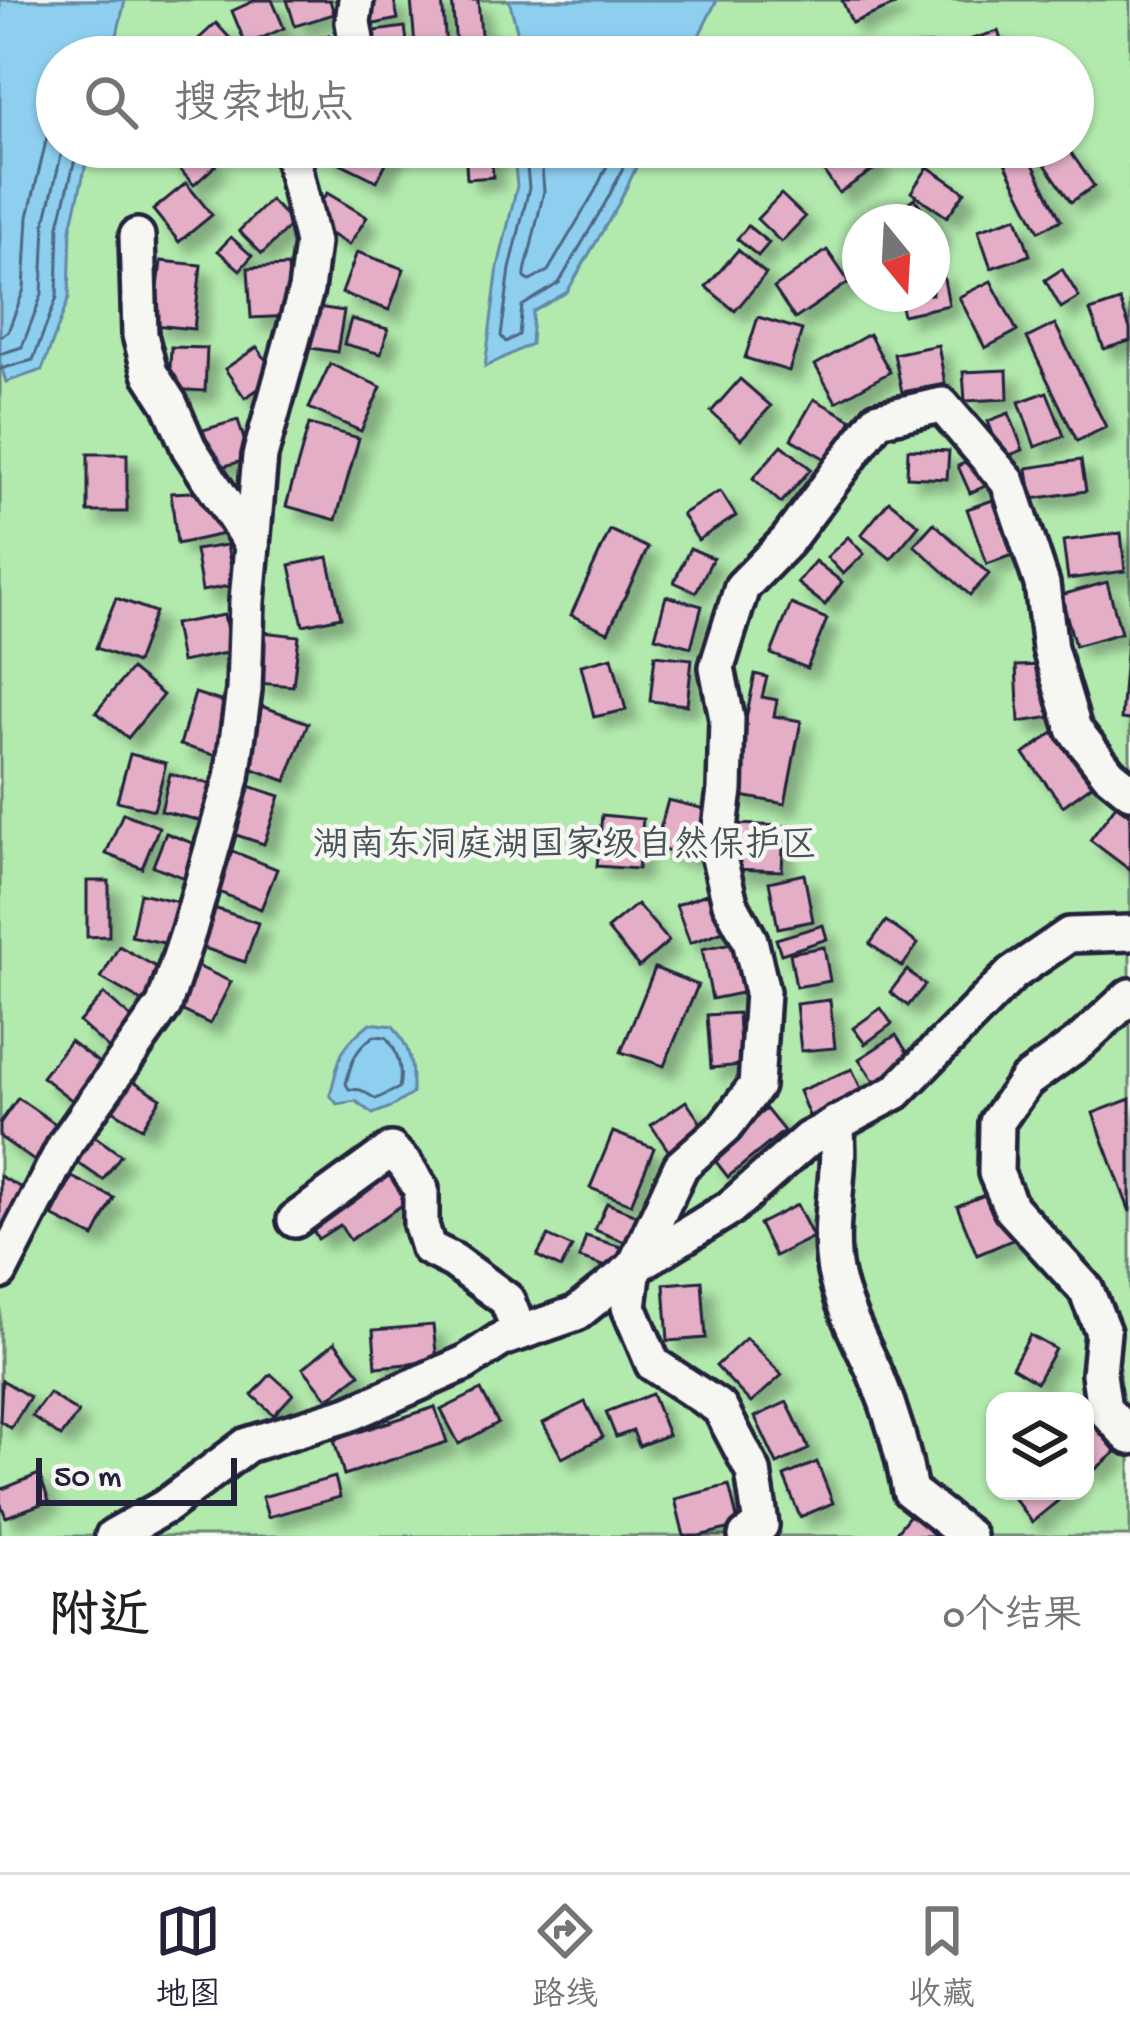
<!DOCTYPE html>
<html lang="zh">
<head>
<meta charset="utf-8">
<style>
	:root { --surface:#fff; --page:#f2f2f2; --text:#202124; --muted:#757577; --line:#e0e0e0; --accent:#22223b }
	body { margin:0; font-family:"Gochi Hand","LXGW WenKai TC",sans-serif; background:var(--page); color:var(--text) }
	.controls { position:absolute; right:36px; bottom:36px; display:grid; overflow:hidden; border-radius:24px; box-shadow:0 3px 9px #0004 }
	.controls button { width:108px; height:108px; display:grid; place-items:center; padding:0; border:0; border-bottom:3px solid var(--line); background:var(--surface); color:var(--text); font:60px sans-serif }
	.compass { position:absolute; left:842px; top:204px; width:108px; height:108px; border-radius:50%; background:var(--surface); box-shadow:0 3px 9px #0004; rotate:162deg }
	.scale { position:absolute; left:36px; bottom:30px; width:201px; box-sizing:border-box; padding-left:12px; border:6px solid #22223b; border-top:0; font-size:33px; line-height:42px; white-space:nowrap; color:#22223b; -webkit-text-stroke:9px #f6f6f2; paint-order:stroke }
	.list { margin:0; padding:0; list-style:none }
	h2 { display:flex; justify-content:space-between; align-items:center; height:156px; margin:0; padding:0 48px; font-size:51px }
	h2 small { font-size:39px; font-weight:400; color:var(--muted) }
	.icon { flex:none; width:66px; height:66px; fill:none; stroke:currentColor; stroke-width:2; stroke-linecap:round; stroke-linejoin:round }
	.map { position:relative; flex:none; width:1130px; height:1536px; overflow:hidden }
	.search { position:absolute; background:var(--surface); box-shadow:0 3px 9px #0004; left:36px; right:36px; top:36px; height:132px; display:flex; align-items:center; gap:30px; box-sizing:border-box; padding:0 42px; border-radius:66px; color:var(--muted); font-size:45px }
	.sheet { height:336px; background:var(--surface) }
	nav { display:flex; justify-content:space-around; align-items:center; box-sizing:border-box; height:168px; border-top:3px solid var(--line); background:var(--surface); font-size:33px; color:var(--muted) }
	nav a { display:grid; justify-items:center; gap:6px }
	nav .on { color:var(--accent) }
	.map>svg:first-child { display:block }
	.green { fill:#b2eaad; stroke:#6a8674; stroke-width:3; fill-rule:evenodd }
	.water { fill:#8ecfef; stroke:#638aa7; stroke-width:3 }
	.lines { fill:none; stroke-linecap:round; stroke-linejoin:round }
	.shore { stroke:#4d6783; stroke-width:3 }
	.building { fill:#e3aec6; stroke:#22223b; stroke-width:3; filter:url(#shadow) }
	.minor-casing { stroke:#22223b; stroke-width:42 }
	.minor { stroke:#f6f6f2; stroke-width:33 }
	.labels { text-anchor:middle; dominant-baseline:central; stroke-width:9; stroke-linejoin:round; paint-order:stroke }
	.park-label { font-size:36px; fill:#465458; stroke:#f6f6f2 }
</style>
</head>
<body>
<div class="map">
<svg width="1130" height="1536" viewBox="0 0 1130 1536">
	<defs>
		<filter id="shadow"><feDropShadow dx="11" dy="11" stdDeviation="6" flood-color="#0004"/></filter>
	</defs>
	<rect width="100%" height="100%" fill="#f6f6f2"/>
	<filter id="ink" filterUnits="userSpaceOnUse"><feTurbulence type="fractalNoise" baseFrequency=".00833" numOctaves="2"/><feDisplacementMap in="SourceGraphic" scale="24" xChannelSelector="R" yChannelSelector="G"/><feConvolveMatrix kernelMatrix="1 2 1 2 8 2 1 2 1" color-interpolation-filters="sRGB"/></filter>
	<g filter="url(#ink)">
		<path class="green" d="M0 0H1130V1536H0ZM57 57H1073V147H57ZM860 222H932V294H860ZM995 1401H1085V1491H995Z"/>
		<g class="water">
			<path d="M0 0H125L112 57H57V147H90L71 228 69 298 42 370 6 382 0 362Z"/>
			<path d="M509 0H717L688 57H515L517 30Z"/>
			<path d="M513 147H646L619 203 567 292 533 312 531 344 485 367 498 267 517 186Z"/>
			<path d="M370 1023 393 1026C411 1048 413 1065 412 1094L391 1107 373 1114 356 1101 337 1104 330 1095C341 1056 336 1050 370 1023Z"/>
		</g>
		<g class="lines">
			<g class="shore">
				<path d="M525 147 529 188 510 269 501 336 506 342 519 335 522 306 559 283 608 198 633 147"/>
				<path d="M540 147 544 191 525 272V278L530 281 548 271 595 191 616 147"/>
				<path d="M0 336 8 332 24 289 28 217 47 137 57 118"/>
				<path d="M0 354 22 347 42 294 45 223 63 147"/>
				<path d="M0 369 33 360 57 297 59 225 78 147"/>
				<path d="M374 1036 386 1037C398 1051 403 1070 399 1088L376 1099 361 1090 349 1089 346 1084C351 1062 355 1049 374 1036Z"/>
			</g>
		</g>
		<g class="building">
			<path d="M256 0H272L284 28 246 45 232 11Z"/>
			<path d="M287 0H330L334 14 295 26Z"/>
			<path d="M365 0H394L398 19 370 25Z"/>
			<path d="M411 0H442L447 57H416Z"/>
			<path d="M452 0H478L483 57H457Z"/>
			<path d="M842 0H892L895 5 852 23Z"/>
			<path d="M216 23 236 45 223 57H179Z"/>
			<path d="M405 27 409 57H377L375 31Z"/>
			<path d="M998 31 1007 57H956L952 45Z"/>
			<path d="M329 35 336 57H285L282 50Z"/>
			<path d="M934 44 935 57H890L889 47Z"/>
			<path d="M165 147H209L204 151 216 165 194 185 162 150Z"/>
			<path d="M331 147H394L377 181 326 156Z"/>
			<path d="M465 147H491L493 177 467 179Z"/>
			<path d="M839 147H866L879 166 839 193 817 162Z"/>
			<path d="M1033 147H1067L1094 186 1071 202Z"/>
			<path d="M1027 152 1061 220 1039 231 1005 163Z"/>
			<path d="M928 167 965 192 947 217 911 192Z"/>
			<path d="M186 183 212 215 179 242 153 210Z"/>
			<path d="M327 193 367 217 349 245 309 221Z"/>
			<path d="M781 194 805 217 781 242 757 219Z"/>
			<path d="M914 198 940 232 932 238V222H883Z"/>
			<path d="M270 200 293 223 262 254 239 231Z"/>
			<path d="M1017 217 1030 255 991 268 978 230Z"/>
			<path d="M748 226 769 243 758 256 737 239Z"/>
			<path d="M231 237 252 256 240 270 218 251Z"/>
			<path d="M738 250 766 274 735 311 706 287Z"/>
			<path d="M827 250 849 282 795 319 774 288Z"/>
			<path d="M357 252 404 269 389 310 342 293Z"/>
			<path d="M161 261 201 265 194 329 154 325Z"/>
			<path d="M288 266 291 316 251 318 248 268Z"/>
			<path d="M942 269 949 305 903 315 898 294H932V271Z"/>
			<path d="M1062 269 1079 297 1061 308 1045 280Z"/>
			<path d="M991 281 1017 331 985 348 959 297Z"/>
			<path d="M1120 301 1130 329V341L1104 349 1090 311Z"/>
			<path d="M311 306 344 311 337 352 304 347Z"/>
			<path d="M758 317 802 330 789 371 745 358Z"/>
			<path d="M351 319 388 329 381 354 344 344Z"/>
			<path d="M1055 324 1106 427 1077 441 1027 338Z"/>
			<path d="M869 334 890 372 836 402 815 365Z"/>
			<path d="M938 345 945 384 902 392 894 354Z"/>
			<path d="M171 347 207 348 205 391 169 389Z"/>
			<path d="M257 347 277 376 245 398 225 369Z"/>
			<path d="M330 364 381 387 361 431 309 408Z"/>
			<path d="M1007 370 1008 399 965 401 963 372Z"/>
			<path d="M740 379 771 406 741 439 711 412Z"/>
			<path d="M1047 392 1064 436 1035 447 1019 402Z"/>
			<path d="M814 399 852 420 829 461 791 439Z"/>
			<path d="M1009 413 1023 450 1002 458 988 421Z"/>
			<path d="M238 420 250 459 214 469 203 430Z"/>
			<path d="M309 424 359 438 336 520 286 506Z"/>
			<path d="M782 445 811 469 781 503 753 478Z"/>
			<path d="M908 449 949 451 947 479 907 477Z"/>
			<rect x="88" y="454" width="39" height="58"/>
			<path d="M975 458 987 485 970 493 958 466Z"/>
			<path d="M1081 460 1086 491 1031 499 1027 468Z"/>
			<path d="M212 491 223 534 177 544 171 493Z"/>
			<path d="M720 491 736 516 698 540 682 514Z"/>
			<path d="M993 500 1012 555 987 564 967 509Z"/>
			<path d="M889 501 919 525 891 559 861 535Z"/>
			<path d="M934 523 989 574 970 595 914 545Z"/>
			<path d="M610 530 648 548 608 632 571 615Z"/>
			<path d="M1121 533 1125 571 1068 579 1063 541Z"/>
			<path d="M848 537 864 554 843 574 827 557Z"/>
			<path d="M227 545 234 585 202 591 195 550Z"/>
			<path d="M690 548 713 558 696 592 674 582Z"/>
			<path d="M328 557 341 617 303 625 290 565Z"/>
			<path d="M815 561 842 582 825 605 797 583Z"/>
			<path d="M1107 582 1121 633 1075 646 1061 595Z"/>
			<path d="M666 596 702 606 691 647 655 637Z"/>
			<path d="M116 598 155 612 136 663 96 648Z"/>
			<path d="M791 604 827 619 807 668 771 654Z"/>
			<path d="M224 615 231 652 181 662 174 624Z"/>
			<path d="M1128 627H1130V720L1121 719Z"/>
			<path d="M262 632 299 636 293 686 257 683Z"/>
			<path d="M655 655 692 659 687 705 650 701Z"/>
			<path d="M612 657 626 710 594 717 581 665Z"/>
			<path d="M1046 665 1052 717 1019 722 1016 666Z"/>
			<path d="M131 669 163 695 128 738 96 712Z"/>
			<path d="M755 674 767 677 762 697 777 700 774 716 801 721 785 804 731 794Z"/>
			<path d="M195 693 233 705 218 756 180 745Z"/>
			<path d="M262 706 308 723 286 781 240 764Z"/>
			<path d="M1053 733 1092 785 1063 806 1024 754Z"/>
			<path d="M130 754 166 763 154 810 117 801Z"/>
			<path d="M170 774 216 785 206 822 161 811Z"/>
			<path d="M246 785 280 796 264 844 230 833Z"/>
			<path d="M668 800 705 809 692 857 655 848Z"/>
			<path d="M1116 805 1130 815V870L1090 840Z"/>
			<path d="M123 813 159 827 142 868 106 854Z"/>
			<path d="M602 815 643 819 638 869 597 866Z"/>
			<path d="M734 824 784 826 782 871 733 869Z"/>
			<path d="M166 833 203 847 190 880 153 866Z"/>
			<path d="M232 851 277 869 261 909 216 891Z"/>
			<path d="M804 874 813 921 778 928 769 882Z"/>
			<path d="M87 881H109V936L87 937Z"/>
			<path d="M140 893 187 904 178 946 131 936Z"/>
			<path d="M709 893 723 931 690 943 676 905Z"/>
			<path d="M637 904 669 941 639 967 607 929Z"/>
			<path d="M214 908 258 923 245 962 201 947Z"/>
			<path d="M886 921 918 944 902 967 870 944Z"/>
			<path d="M823 925 827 939 781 954 776 939Z"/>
			<path d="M736 942 746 992 712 999 702 949Z"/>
			<path d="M119 946 167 973 149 1005 101 978Z"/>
			<path d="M824 947 830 981 796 987 790 953Z"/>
			<path d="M193 964 231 982 210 1024 173 1006Z"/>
			<path d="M655 968 698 985 664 1066 621 1052Z"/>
			<path d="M907 970 925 985 908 1006 890 992Z"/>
			<path d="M104 994 140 1026 115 1054 79 1022Z"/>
			<path d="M830 1000 835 1048 801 1051 796 1004Z"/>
			<path d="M881 1008 892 1024 865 1044 853 1028Z"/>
			<path d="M738 1013 741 1065 711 1068 707 1015Z"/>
			<path d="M896 1035 913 1061 877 1086 859 1059Z"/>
			<path d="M70 1041 106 1068 78 1105 42 1077Z"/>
			<path d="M852 1069 866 1100 812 1123 799 1091Z"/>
			<path d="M130 1079 161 1098 142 1128 111 1109Z"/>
			<path d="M18 1098 64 1130 40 1165 0 1137V1123Z"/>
			<path d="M1130 1099V1212L1093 1113Z"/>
			<path d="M686 1101 705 1129 670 1153 651 1125Z"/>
			<path d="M766 1109 784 1131 728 1177 710 1154Z"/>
			<path d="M613 1132 654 1148 631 1204 590 1188Z"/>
			<path d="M90 1133 121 1155 103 1180 72 1159Z"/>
			<path d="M392 1162 417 1195 350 1240 340 1225 318 1239 306 1218Z"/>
			<path d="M0 1176 27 1191 7 1228 0 1224Z"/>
			<path d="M72 1177 114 1198 94 1237 52 1216Z"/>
			<path d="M997 1190 1017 1238 977 1255 957 1206Z"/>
			<path d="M607 1203 643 1218 632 1245 595 1230Z"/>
			<path d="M797 1205 813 1237 775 1256 759 1224Z"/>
			<path d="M548 1236 572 1247 561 1268 537 1256Z"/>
			<path d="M586 1236 624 1248 616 1270 579 1258Z"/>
			<path d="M702 1281 706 1338 668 1341 664 1284Z"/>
			<path d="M433 1325 437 1361 376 1367 373 1330Z"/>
			<path d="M1030 1335 1055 1349 1037 1382 1012 1367Z"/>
			<path d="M746 1338 782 1375 751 1403 716 1366Z"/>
			<path d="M335 1342 360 1374 328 1399 303 1368Z"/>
			<path d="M271 1374 293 1394 274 1415 252 1395Z"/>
			<path d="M2 1380 30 1397 11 1428 0 1421Z"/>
			<path d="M481 1390 498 1423 459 1444 441 1410Z"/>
			<path d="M49 1393 78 1413 61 1437 32 1416Z"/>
			<path d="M652 1394 668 1435 639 1446 633 1431 616 1437 606 1412Z"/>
			<path d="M585 1402 603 1437 562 1458 543 1423Z"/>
			<path d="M787 1402 809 1449 777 1464 755 1417Z"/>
			<path d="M435 1407 447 1442 344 1475 334 1440Z"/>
			<path d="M1085 1414 1116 1452 1091 1473 1085 1465Z"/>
			<path d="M817 1462 833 1503 800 1517 784 1476Z"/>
			<path d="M39 1474 49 1501 6 1517 0 1502V1490Z"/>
			<path d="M335 1477 340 1497 268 1517 262 1497Z"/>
			<path d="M729 1485 739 1526 699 1536H684L675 1499Z"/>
			<path d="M1008 1491H1070L1032 1522Z"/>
			<path d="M913 1511 944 1536H893Z"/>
		</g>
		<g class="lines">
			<g class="minor-casing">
				<g id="minor">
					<path d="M356 0 353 22 359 57"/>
					<path d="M137 236 140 335 150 373 170 404 189 448 252 545"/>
					<path d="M1130 996 1080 1042 1026 1081 997 1122 996 1173 1011 1208 1086 1290 1103 1332 1099 1374 1104 1409 1130 1437"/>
					<path d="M836 1123C843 1173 826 1220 835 1271 842 1307 861 1342 876 1375 892 1413 903 1450 910 1491L968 1536"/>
					<path d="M295 1220 391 1150 405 1164 421 1189V1225L428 1248 454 1261 507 1300 520 1333"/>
					<path d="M0 1272 66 1143 164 1005 189 930 232 778 244 690 247 601 260 456 306 290 312 243 290 147"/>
					<path d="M113 1536 166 1506 247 1445 349 1414 465 1363 502 1339 577 1313 634 1267 730 1208 808 1139 896 1092 1012 974 1069 935 1130 933"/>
					<path d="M746 1536 761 1525 753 1471 720 1408 653 1364 629 1307 634 1267 681 1166 725 1127 756 1086 762 992 750 940 730 903 717 850 725 790 727 719 717 667 742 587 787 541 878 419 942 405 1008 482 1042 584 1050 649 1074 729 1109 774 1130 791"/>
				</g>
			</g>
			<use href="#minor" class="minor"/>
		</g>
	</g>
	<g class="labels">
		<g class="park-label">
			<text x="565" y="848">湖南东洞庭湖国家级自然保护区</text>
		</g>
	</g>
</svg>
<div class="controls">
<button><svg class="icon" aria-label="layers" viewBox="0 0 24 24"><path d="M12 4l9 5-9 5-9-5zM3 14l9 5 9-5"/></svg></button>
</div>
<svg class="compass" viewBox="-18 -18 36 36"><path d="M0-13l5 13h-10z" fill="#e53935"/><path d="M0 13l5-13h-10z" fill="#757577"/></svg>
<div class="scale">50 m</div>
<div class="search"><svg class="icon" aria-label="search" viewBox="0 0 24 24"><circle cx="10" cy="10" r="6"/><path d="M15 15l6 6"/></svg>搜索地点</div>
</div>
<section class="sheet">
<h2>附近<small>0个结果</small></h2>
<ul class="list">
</ul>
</section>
<nav>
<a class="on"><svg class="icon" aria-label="map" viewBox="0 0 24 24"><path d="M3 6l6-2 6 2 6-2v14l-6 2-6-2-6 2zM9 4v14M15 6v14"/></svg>地图</a>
<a><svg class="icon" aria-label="directions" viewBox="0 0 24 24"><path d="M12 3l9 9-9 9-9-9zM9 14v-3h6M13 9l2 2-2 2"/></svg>路线</a>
<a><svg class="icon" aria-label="saved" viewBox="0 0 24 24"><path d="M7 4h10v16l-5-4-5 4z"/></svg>收藏</a>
</nav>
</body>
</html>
